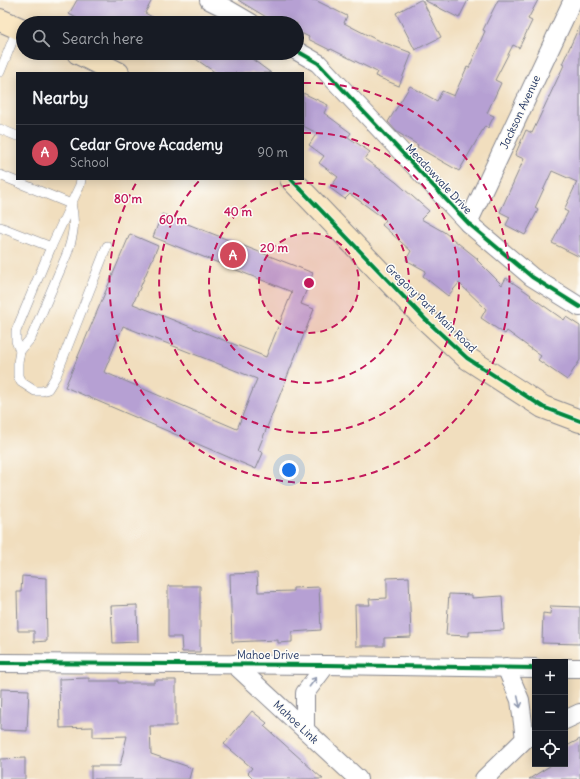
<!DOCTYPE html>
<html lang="en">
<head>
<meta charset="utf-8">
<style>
	:root { --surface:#171b24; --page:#20242c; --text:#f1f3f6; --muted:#9ea1a6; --line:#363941; --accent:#d1495b }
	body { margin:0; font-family:Delius,sans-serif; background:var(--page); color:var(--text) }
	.controls { position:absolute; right:12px; bottom:12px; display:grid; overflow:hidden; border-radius:0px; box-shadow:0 2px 10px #0003 }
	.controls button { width:36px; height:36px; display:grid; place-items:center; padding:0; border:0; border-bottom:1px solid var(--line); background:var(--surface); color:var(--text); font:20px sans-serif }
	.you { position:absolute; left:289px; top:470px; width:14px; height:14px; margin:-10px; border:3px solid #fff; border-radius:50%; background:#1a73e8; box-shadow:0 0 0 6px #1a73e833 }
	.badge { display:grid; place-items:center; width:26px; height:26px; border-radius:50%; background:var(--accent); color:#fff; font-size:13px; font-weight:700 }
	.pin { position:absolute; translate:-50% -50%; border:2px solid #fff; box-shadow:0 1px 4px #0006 }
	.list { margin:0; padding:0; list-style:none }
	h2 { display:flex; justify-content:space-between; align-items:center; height:52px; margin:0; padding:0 16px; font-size:17px }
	h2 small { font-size:13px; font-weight:400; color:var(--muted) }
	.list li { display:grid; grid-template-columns:26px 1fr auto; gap:12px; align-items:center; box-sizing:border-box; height:56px; padding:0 16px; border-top:1px solid var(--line) }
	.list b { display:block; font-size:15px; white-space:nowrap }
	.list p { margin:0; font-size:13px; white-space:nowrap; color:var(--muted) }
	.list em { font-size:13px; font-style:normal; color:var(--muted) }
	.icon { flex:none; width:22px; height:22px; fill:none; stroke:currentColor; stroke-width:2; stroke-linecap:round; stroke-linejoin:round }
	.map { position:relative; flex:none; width:580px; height:779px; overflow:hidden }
	.search { position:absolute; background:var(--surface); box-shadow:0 2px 10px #0003; left:16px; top:16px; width:288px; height:44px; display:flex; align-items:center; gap:10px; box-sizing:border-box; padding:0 14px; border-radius:22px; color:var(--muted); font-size:15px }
	.panel { position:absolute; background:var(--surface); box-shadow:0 2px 10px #0003; left:16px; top:72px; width:288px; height:108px; border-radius:0px }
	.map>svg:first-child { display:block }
	.building { fill:#b6a0d3; fill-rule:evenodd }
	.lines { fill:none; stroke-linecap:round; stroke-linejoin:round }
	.lane-casing { stroke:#86868e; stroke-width:10 }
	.street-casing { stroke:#86868e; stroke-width:20 }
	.secondary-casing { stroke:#86868e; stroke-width:24 }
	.lane { stroke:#fff; stroke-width:9 }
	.street { stroke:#fff; stroke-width:18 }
	.secondary { stroke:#fae7c3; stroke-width:22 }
	.cycleway-casing { stroke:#fdfcf7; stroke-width:6 }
	.cycleway { stroke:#00873e; stroke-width:4 }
	.oneway { stroke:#8d97ae }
	.ring { fill:none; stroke:#c2185b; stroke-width:2; stroke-dasharray:7 5 }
	.labels { text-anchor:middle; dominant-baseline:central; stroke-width:3; stroke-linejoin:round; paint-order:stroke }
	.street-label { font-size:11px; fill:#1b2f5e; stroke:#fdfcf7 }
	.centre { fill:#c2185b; stroke:#fdfcf7; stroke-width:2 }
	.ring-label { font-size:12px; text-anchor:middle; font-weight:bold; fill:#c2185b; stroke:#fdfcf7; stroke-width:3; stroke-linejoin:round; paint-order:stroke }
</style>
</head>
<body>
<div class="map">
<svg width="580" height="779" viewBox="0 0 580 779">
	<rect width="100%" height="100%" fill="#fdfcf7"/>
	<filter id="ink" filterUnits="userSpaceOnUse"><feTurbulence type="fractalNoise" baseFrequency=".025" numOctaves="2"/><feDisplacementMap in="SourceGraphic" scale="8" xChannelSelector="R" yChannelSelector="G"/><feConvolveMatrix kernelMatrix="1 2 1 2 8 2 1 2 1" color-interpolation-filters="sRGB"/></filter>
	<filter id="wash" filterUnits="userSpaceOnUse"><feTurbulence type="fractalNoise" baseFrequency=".012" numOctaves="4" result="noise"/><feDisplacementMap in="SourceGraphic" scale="16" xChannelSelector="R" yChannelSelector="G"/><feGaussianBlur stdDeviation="0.9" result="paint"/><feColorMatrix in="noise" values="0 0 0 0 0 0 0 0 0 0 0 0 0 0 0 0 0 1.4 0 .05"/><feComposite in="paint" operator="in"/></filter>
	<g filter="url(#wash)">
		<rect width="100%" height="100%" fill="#f1debe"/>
		<g id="blocks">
			<g class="building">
				<path d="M77 0H152L145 13 163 23H86L69 14Z"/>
				<path d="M238 0H315L347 16 344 23 377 40 412 53 399 86 375 76 377 72 331 49 330 50 308 39 309 37 297 31V23H276Z"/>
				<path d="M420 0H422L441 37 415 50 396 13Z"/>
				<path d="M424 0H468L459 18Z"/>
				<path d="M498 0H538L528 19 532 21 519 48 513 45 495 80 501 83 487 113 494 116 488 128 485 126 459 171 417 147 418 145 397 132 388 122 410 86 437 101 442 91 454 96 467 67 469 68 485 31 483 30Z"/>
				<path d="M580 25V257L552 243 568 212 564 210 577 182 552 171 535 208 538 210 525 235 506 225 510 217 500 212 524 159 515 155 526 130 532 133 564 65 562 64Z"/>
				<path d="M187 53H237L246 59 248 56 271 73H216Z"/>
				<path d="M303 93 328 105 324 113 351 133 348 137 370 152 365 159 396 182 429 211 421 219 444 232 478 259 477 260 502 285 506 278 531 295 530 296 564 320 566 317 580 326V360L567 380 538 360 541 356 507 331 505 334 481 318 486 309 459 283 448 296 423 276 426 271 406 260 411 251 382 225 386 220 350 194 345 199 330 188 338 177 319 163 324 156 309 145 317 133 303 126Z"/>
				<path d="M162 214 313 273 301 304 314 309 258 450 263 453 256 469 65 387 130 234 158 246 133 304 266 357 292 292 153 237ZM123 326 257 379 237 429 104 372Z"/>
				<path d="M257 573 258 592 293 591V588L319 587 321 630 292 632V642L278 643V640L232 642 230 574Z"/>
				<path d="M22 576 46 578V586L47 641 34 642V631H18L17 592H21Z"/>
				<path d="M409 577 411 637 384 638V646H356L355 605H370L369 599 387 598V578Z"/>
				<path d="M168 586H200V652H182L181 637H168Z"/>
				<path d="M449 594 472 595V598L502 596 504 630 469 632V636L446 635Z"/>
				<path d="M137 605 138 642 113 643 111 606Z"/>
				<path d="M551 606 580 607V644L542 643 543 613 550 614Z"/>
				<path d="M89 678V681H118V683H154V680H176V726H150L151 754 192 768 189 779H91V766H120L127 736 93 737V727L60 728 59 679Z"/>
				<path d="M1 689 29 690 27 731 0 730Z"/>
				<path d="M252 711 267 723 264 726 323 779H254L248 773 252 768 224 744Z"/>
				<path d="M580 739V779H529L553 764H565V747Z"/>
				<path d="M25 758V779H0V759Z"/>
			</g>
		</g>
	</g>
	<g filter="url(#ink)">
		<use href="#blocks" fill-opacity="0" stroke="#86868e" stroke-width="1"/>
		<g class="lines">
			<g class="lane-casing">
				<g id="lane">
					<path d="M0 72 18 27"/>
					<path d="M0 129 17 136"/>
					<path d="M0 175 71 204C76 222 73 237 67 254L31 338 20 351"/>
					<path d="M0 227 51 247 80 185 81 179"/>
					<path d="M51 247 16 331V341L20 351 18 363V376L21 382 35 391H42L48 389 56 376 107 246"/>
				</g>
			</g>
			<g class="street-casing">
				<g id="street">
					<path d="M209 0 227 9 251 23"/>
					<path d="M297 51 318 63 468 223 532 277 580 307"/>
					<path d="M468 223 573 0"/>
					<path d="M0 663 326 665 535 668"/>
					<path d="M234 664 358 779"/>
					<path d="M506 667 520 700 525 739"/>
					<path d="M565 668H580"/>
					<path d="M565 720 580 713"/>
					<path d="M305 730V693L326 665"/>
					<path d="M484 779 525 739 535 734"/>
				</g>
			</g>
			<g class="secondary-casing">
				<g id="secondary">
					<path d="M0 20 23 30"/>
					<path d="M78 53 118 73"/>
					<path d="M291 179 425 319 467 358 543 407 580 421"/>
				</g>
			</g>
			<use href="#lane" class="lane"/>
			<use href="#street" class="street"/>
			<use href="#secondary" class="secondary"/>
			<g class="cycleway-casing">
				<g id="cycleway">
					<path d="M297 51 318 63 468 223 532 277 580 307"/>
					<path d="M291 179 425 319 467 358 543 407 580 421"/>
					<path d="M0 663 326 665 535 668"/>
				</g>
			</g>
			<use href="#cycleway" class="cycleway"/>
		</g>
		<defs><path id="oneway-shaft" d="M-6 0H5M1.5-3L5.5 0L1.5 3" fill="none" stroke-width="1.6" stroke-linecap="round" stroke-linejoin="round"/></defs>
		<g class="oneway">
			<use href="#oneway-shaft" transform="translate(313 682) rotate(-53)"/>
			<use href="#oneway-shaft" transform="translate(519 702) rotate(77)"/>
		</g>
	</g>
	<circle cx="309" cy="283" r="50" fill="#c2185b" fill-opacity=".12"/>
	<g class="ring">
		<circle cx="309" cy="283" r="50"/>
		<circle cx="309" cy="283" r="100"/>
		<path d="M304 133A150 150 0 1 1 200 180"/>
		<path d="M304 83A200 200 0 1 1 138 180"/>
	</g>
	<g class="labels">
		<g class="street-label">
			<text transform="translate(520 112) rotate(-65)">Jackson Avenue</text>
			<text transform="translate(439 179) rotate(47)">Meadowvale Drive</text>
			<text transform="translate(431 308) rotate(44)">Gregory Park Main Road</text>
			<text x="268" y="655">Mahoe Drive</text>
			<text transform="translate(296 722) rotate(43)">Mahoe Link</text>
		</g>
	</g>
	<circle cx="309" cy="283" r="6" class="centre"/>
	<g class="ring-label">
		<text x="128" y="203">80 m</text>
		<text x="238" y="216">40 m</text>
		<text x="173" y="224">60 m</text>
		<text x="274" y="252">20 m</text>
	</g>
</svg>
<div class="controls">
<button>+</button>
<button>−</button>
<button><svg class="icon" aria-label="locate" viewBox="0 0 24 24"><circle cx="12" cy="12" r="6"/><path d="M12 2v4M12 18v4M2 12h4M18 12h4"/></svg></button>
</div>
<div class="you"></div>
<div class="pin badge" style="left:233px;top:255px">A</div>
<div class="search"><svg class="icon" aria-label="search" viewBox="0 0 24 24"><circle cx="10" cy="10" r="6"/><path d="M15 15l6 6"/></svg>Search here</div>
<section class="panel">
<h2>Nearby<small></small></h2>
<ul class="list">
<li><span class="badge">A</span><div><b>Cedar Grove Academy</b><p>School</p></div><em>90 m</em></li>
</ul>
</section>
</div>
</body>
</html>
